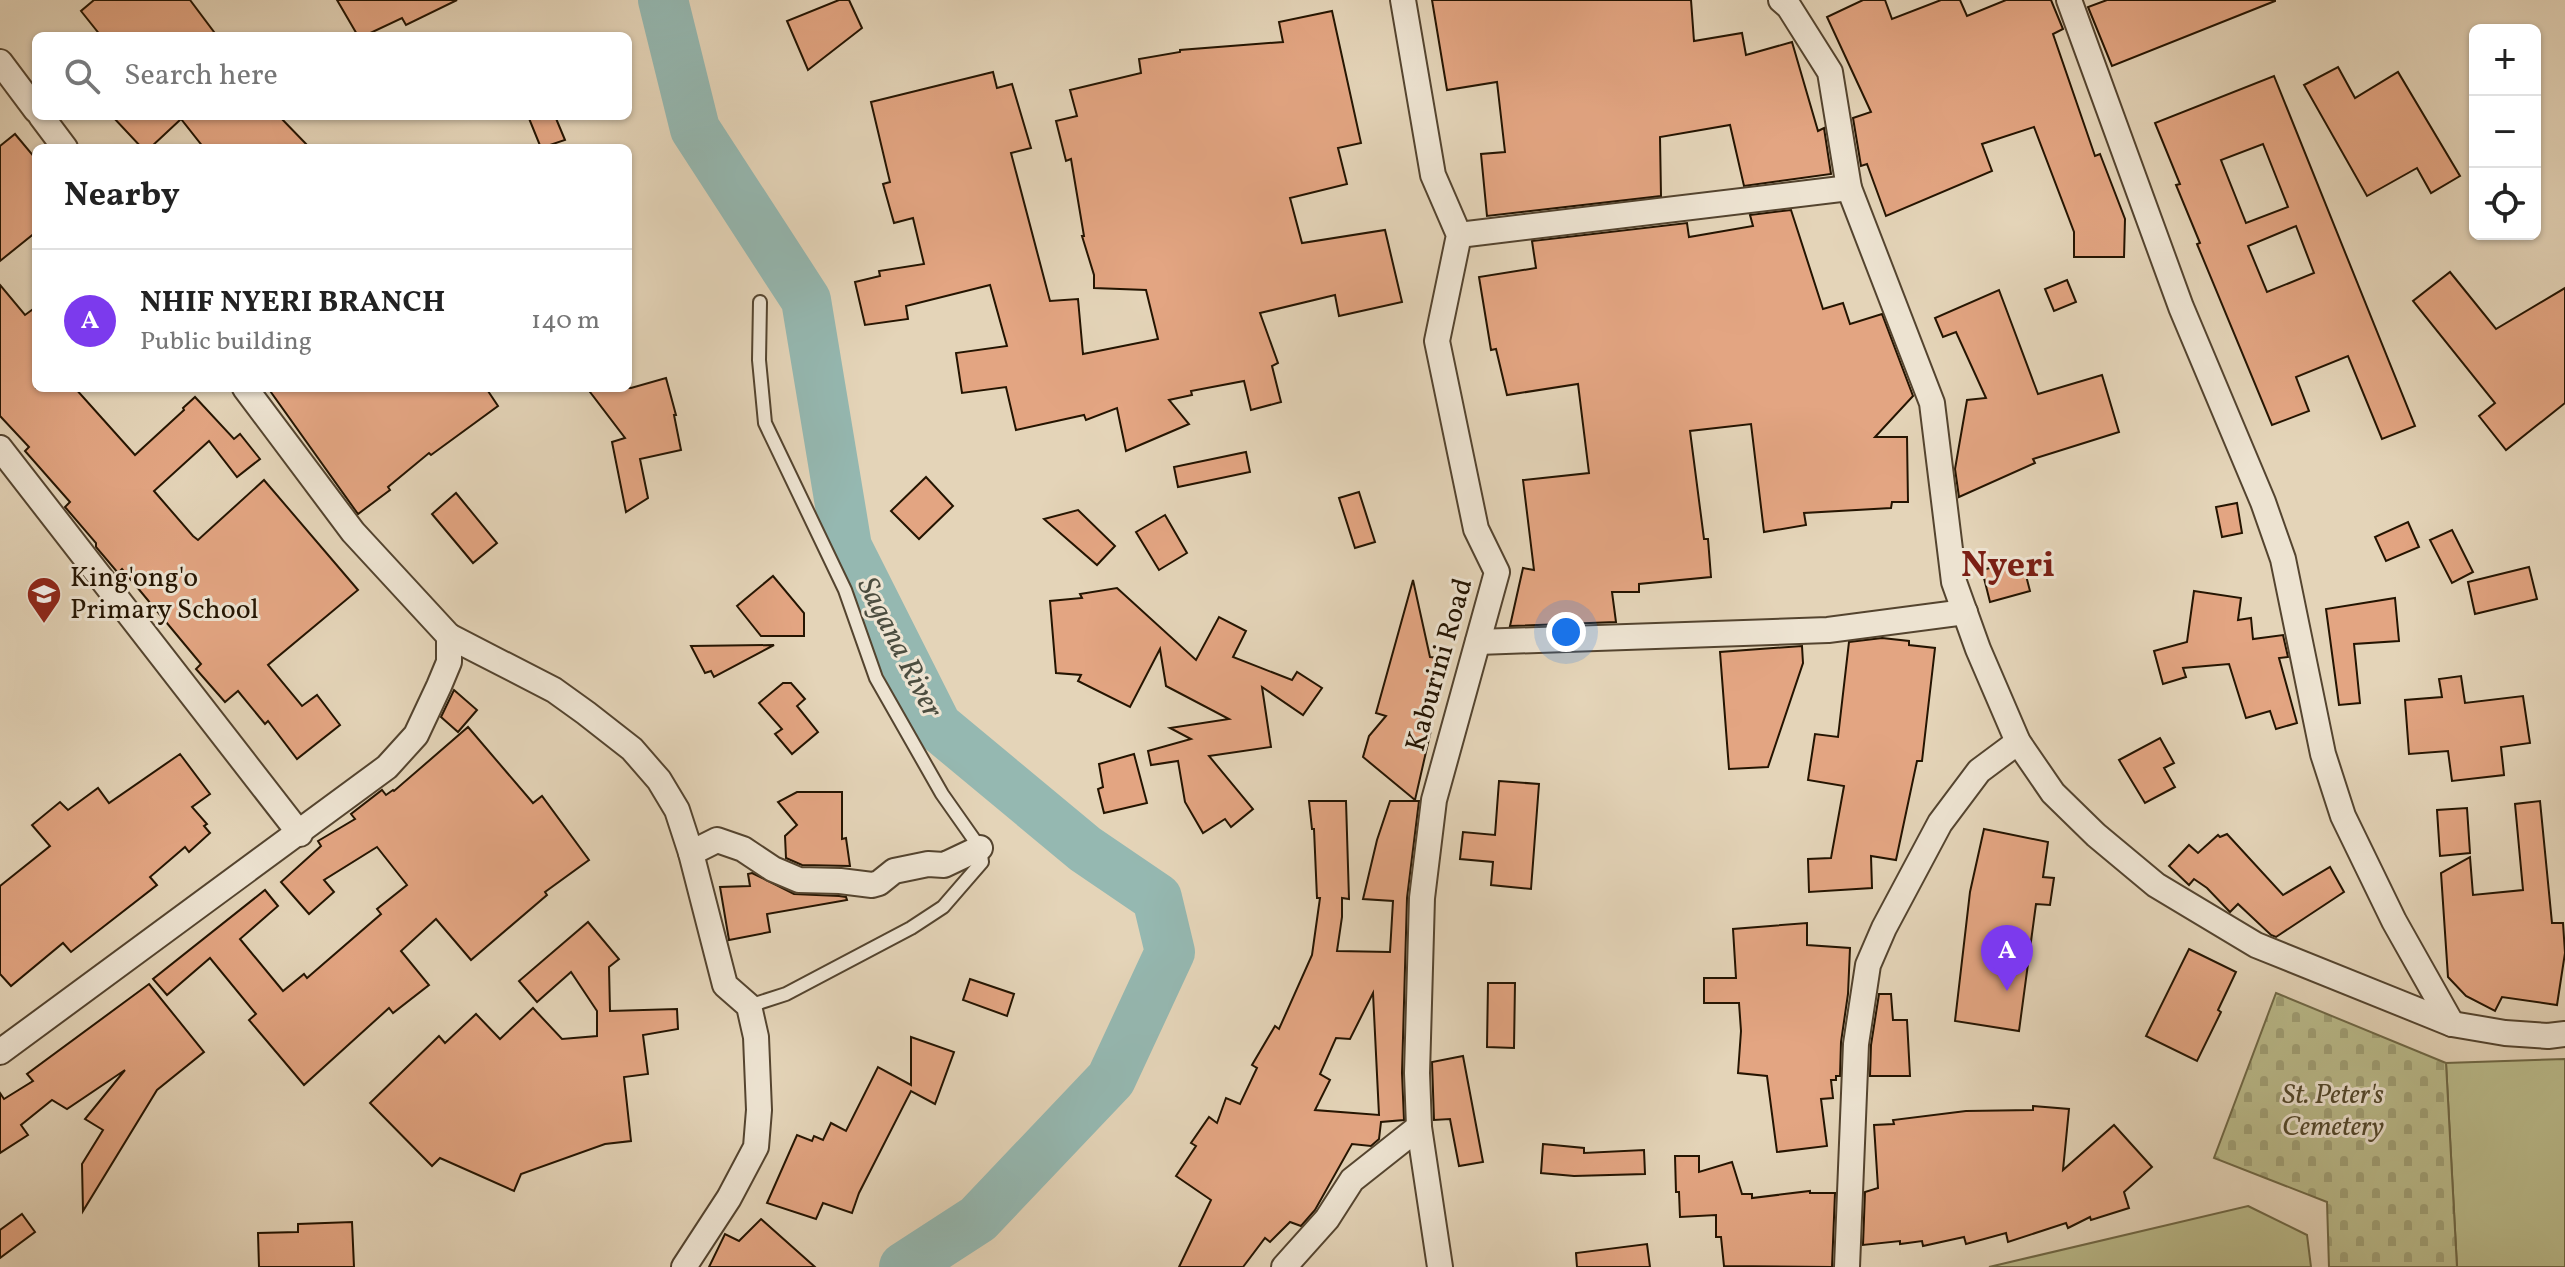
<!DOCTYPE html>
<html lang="en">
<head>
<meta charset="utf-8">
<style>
	:root { --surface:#fff; --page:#f6f6f6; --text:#222; --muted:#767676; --line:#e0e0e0; --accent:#7c3aed }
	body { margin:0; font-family:Vollkorn,serif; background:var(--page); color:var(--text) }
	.controls { position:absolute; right:24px; top:24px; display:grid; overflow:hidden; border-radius:12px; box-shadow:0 2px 6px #0004 }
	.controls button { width:72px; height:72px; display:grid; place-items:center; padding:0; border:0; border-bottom:2px solid var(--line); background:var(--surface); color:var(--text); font:40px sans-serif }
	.you { position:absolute; left:1566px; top:632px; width:28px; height:28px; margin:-20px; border:6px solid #fff; border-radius:50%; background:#1a73e8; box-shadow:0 0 0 12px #1a73e833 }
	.badge { display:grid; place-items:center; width:52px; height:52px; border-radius:50%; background:var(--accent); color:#fff; font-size:26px; font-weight:700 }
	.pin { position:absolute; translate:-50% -66px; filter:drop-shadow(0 2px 4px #0008) }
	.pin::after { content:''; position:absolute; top:42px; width:28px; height:24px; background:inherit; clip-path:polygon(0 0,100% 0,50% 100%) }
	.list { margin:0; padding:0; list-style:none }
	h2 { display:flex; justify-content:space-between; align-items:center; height:104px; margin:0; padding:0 32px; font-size:34px }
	h2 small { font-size:26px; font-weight:400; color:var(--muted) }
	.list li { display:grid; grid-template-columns:52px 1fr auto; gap:24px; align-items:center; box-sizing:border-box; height:144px; padding:0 32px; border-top:2px solid var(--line) }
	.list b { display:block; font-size:30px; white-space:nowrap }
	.list p { margin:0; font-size:26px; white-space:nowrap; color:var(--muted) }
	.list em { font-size:26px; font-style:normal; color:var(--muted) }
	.icon { flex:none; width:44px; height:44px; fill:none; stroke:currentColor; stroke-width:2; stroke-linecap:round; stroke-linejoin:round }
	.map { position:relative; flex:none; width:2565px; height:1267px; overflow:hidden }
	.search { position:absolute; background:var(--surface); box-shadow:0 2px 6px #0004; left:32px; top:32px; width:600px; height:88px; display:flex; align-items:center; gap:20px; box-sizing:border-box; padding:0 28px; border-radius:12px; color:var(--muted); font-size:30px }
	.panel { position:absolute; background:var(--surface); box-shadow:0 2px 6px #0004; left:32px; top:144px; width:600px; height:248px; border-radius:12px }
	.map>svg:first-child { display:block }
	.green { fill:#babb8b; stroke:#6f6846; stroke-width:2 }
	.cemetery { fill:url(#cemetery-stones); stroke:#6f6846; stroke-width:2 }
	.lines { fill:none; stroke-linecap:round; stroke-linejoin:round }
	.river { stroke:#95b8b1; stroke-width:50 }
	.building { fill:#e3a582; stroke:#241401; stroke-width:2; fill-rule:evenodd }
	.lane-casing { stroke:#54442f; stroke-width:16 }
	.street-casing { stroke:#54442f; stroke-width:28 }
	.lane { stroke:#ede3d1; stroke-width:12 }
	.street { stroke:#ede3d1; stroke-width:24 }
	.labels { text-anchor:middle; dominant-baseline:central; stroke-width:6; stroke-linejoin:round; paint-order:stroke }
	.poi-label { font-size:28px; fill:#241401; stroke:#ede3d1; text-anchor:start }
	.street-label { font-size:28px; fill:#241401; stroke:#ede3d1 }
	.park-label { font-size:28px; font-style:italic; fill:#51462a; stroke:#ede3d1 }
	.water-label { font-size:30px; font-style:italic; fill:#4c4d3f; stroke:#ede3d1 }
	.district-label { font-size:36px; font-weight:bold; fill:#7a1f14; stroke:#ede3d1 }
</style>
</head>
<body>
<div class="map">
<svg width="2565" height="1267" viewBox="0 0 2565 1267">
	<defs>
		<pattern id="cemetery-stones" width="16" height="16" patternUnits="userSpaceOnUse" patternTransform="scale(2)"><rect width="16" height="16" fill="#babb8b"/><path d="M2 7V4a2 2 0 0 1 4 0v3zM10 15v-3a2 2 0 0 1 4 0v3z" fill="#a0a076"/></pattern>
	</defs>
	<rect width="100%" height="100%" fill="#e4d4b8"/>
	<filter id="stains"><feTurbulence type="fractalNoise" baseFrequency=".0025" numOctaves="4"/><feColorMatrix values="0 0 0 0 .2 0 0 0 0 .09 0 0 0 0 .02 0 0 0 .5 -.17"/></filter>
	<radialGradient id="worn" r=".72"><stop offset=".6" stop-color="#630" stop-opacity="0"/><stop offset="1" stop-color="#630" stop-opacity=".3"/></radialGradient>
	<g class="green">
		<path d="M2565 1059V1267H2457L2446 1063Z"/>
		<path d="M2248 1206 2307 1235 2311 1267H1989Z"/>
	</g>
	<path class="cemetery" d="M2276 993 2446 1063 2457 1267H2329L2327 1202 2214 1158Z"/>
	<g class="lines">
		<path class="river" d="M663 0 695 129 806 300 847 547 937 726 1085 849 1157 898 1170 952 1111 1079 978 1219 904 1267"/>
	</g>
	<g class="building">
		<path d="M94 0H190L217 36H101L81 11Z"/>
		<path d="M337 0H457L406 25 402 18 364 36H358Z"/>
		<path d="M839 0H849L862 28 808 70 787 21Z"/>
		<path d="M1432 0H1691L1694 41 1742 33 1746 55 1792 42 1818 131 1824 128 1831 174 1744 186 1730 125 1660 137 1661 196 1487 216 1481 154 1505 152 1497 82 1447 90Z"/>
		<path d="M1863 0H1885L1892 19 1941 0H1960L1967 16 2006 0H2051L2063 29 2053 34 2095 156 2100 154 2125 219 2124 257H2074V232L2034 127 1982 144 1992 171 1886 216 1867 164 1861 166 1853 118 1871 112 1827 17Z"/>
		<path d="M2107 0H2275V1L2112 66 2088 7Z"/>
		<path d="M1332 11 1361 143 1338 148 1347 184 1290 198 1302 243 1385 230 1402 302 1339 316 1335 295 1260 313 1278 363 1272 366 1281 402 1251 410 1244 381 1191 391 1192 395 1169 400 1189 424 1126 451 1117 408 1086 420 1084 415 1016 430 1006 387 962 393 956 353 1007 346 990 285 906 306 908 319 865 325 855 282 880 276 879 271 924 264 913 218 894 223 883 184 890 182 871 102 993 72 997 88 1012 84 1031 148 1011 153 1050 301 1078 299 1083 354 1158 339 1146 290 1094 288V275L1082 236H1084L1071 159 1066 161 1056 121 1077 116 1070 90 1141 73 1139 59 1180 52V50L1283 42 1279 22Z"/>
		<path d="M2338 67 2355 98 2398 72 2460 176 2431 193 2417 168 2367 196 2304 85Z"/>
		<path d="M2274 76 2415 426 2382 439 2348 356 2296 377 2309 411 2272 425 2197 244 2200 243 2176 185 2180 184 2155 123ZM2263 144 2288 207 2246 223 2221 160ZM2296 226 2314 273 2267 292 2248 246Z"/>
		<path d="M112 116H279L310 148H204L181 119 150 148H142Z"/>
		<path d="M528 116H555L565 140 541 148Z"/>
		<path d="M15 134 36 159V232L0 261V146Z"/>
		<path d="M1791 210 1823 309 1843 303 1850 324 1882 314 1913 396 1875 437H1907L1908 502H1892L1891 508 1804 513 1806 525 1764 532 1751 424 1690 431 1704 539H1708L1711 577 1639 584V592H1612L1616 622 1510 626 1523 568 1534 570 1523 480 1589 473 1578 384 1507 395 1496 349 1491 350 1479 277 1536 268 1532 241 1687 223 1689 237 1753 226 1750 215Z"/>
		<path d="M2450 272 2496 329 2565 288V403L2506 450 2479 416 2495 403 2413 301Z"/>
		<path d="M2067 280 2076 302 2054 311 2045 289Z"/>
		<path d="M0 285 25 315 36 307V388H75L135 455 184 410 183 408 195 397 234 439 240 434 260 459 237 477 209 441 154 491 193 536 198 540 264 480 358 590 268 665 302 706 317 695 340 725 297 759 268 721 265 724 238 691 225 702 196 669 201 664 122 569 118 573 96 547V543L65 507 70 502 25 451 29 447 0 416Z"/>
		<path d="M1999 290 2038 394 2102 375 2119 432 2033 459 2035 463 1959 497 1955 469 1967 400 1986 398 1956 332 1943 337 1935 318Z"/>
		<path d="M666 378 676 415H674L681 450 640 459 648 498 626 512 612 442 625 438 587 388H631Z"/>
		<path d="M268 388H486L498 406 431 455 429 453 388 487 390 490 358 514Z"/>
		<path d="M1246 452 1250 472 1178 487 1174 467Z"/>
		<path d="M926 477 953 506 919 539 891 511Z"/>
		<path d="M1359 492 1375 542 1355 548 1339 498Z"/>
		<path d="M456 493 497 543 473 563 432 514Z"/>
		<path d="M2237 503 2242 533 2222 537 2216 507Z"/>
		<path d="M1078 510 1115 546 1097 565 1044 519Z"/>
		<path d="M1165 515 1187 553 1159 570 1136 532Z"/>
		<path d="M2408 522 2419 547 2386 561 2375 537Z"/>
		<path d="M2452 530 2473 572 2452 583 2430 540Z"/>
		<path d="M2022 560 2030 591 1990 602 1982 570Z"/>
		<path d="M2529 567 2537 599 2475 614 2468 582Z"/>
		<path d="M773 576 804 613V636H761L737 606Z"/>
		<path d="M1413 580 1430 657 1441 658 1417 728 1431 730 1415 800 1363 757 1369 736 1386 716 1376 713Z"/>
		<path d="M1117 588 1196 660 1219 617 1246 631 1233 657 1292 680 1297 672 1322 688 1303 715 1262 687 1271 747 1209 756 1253 809 1231 827 1225 819 1203 833 1185 802 1178 761 1151 765 1148 751 1191 739 1170 728 1229 719 1166 686 1160 649 1130 707 1078 681 1081 675 1056 673 1050 601 1082 598 1080 594Z"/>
		<path d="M2194 591 2241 598 2238 620 2251 618 2253 639 2283 635 2288 657 2279 658 2297 723 2276 729 2270 711 2246 718 2229 664 2183 668 2186 677 2163 684 2154 651 2187 642Z"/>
		<path d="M2395 598 2399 641 2354 644 2360 703 2339 705 2326 609Z"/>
		<path d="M1882 638 1909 641V645L1935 648 1922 761H1917L1896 860 1871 856 1872 888 1809 892 1808 859 1831 858 1844 786 1808 780 1815 734 1838 737 1849 642Z"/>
		<path d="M774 645 714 677 711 671 705 673 691 646Z"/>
		<path d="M1802 646 1803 663 1768 767 1729 769 1720 652Z"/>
		<path d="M2461 676 2465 703 2523 696 2530 743 2501 747 2504 775 2452 781 2448 751 2409 754 2405 700 2442 697 2439 679Z"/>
		<path d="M783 683H791L805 699 797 706 818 732 792 754 775 734 782 729 759 703Z"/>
		<path d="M454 690 477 710 458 732 441 717Z"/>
		<path d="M468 727 533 803 542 796 589 860 545 892 547 895 471 960 436 919 401 951 429 985 393 1013 389 1008 304 1085 249 1020 256 1014 210 958 167 995 153 979 265 890 278 906 240 939 283 991 304 974 307 978 381 914 377 909 407 885 377 847 324 880 334 892 309 914 281 882 321 846 318 841 355 819 351 814 382 790 386 795 393 790 394 791Z"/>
		<path d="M2160 738 2174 763 2164 768 2175 787 2145 803 2119 760Z"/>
		<path d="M180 754 210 794 192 807 207 824 204 826 210 833 189 852 185 847 150 877 157 885 71 952 63 943 11 986 0 974V886L50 846 32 825 60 802 68 810 98 788 109 803Z"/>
		<path d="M1134 754 1147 803 1104 813 1098 789 1103 787 1099 764Z"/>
		<path d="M1499 781 1539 784 1531 889 1491 885 1493 862 1460 859 1463 832 1495 835Z"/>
		<path d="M797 792H842V839L846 838 850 866 802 865 786 858 785 836 797 825 778 802Z"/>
		<path d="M1309 801H1346L1349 899 1342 898V917L1337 951 1390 952 1393 901 1363 899 1377 840 1390 801H1419L1407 898 1402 1073 1404 1120 1381 1122 1379 1139 1371 1146 1352 1144 1315 1210 1301 1226 1290 1222 1270 1242 1265 1238 1243 1267H1179L1211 1200 1176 1176 1196 1146 1191 1143 1209 1117 1217 1123 1226 1098 1240 1104 1257 1068 1252 1065 1275 1026 1279 1029 1312 955 1320 898H1317L1314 829H1312ZM1373 993 1379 1115 1315 1110 1330 1080 1320 1074 1336 1038 1350 1039Z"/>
		<path d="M2540 801 2552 923H2563L2565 953 2557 1005 2502 997 2495 1011 2466 996 2448 977 2441 873 2470 857 2473 895 2523 890 2515 804Z"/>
		<path d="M2467 808 2470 853 2440 856 2437 810Z"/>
		<path d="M1984 829 2048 842 2043 877 2054 878 2050 905 2036 904 2019 1031 1955 1021 1970 892Z"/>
		<path d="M2227 834 2283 895 2330 867 2344 892 2276 937 2271 935 2238 904 2230 912 2207 888 2194 879 2189 885 2169 866 2189 845 2198 853 2218 835 2220 837Z"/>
		<path d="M752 873 794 894 839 896 846 897 847 900 767 914 770 932 729 940 720 887 750 886 748 874Z"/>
		<path d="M588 922 619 959 609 967 610 1011 677 1009 678 1029 643 1035 648 1074 624 1077 631 1141 605 1144 521 1174 514 1191 440 1158 432 1166 370 1103 439 1036 445 1043 476 1014 500 1039 533 1008 562 1039 597 1036V1011L571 972 537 1002 519 981Z"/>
		<path d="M1807 923V945L1850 948 1848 994 1841 1042 1840 1076H1836V1080H1831L1833 1098 1821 1099 1827 1146 1777 1152 1767 1076 1738 1073 1741 1031 1739 1003H1704V978H1736L1733 929Z"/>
		<path d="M2189 949 2236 972 2218 1010 2221 1012 2197 1061 2146 1036Z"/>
		<path d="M970 979 1014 994 1007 1016 963 1000Z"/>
		<path d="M1488 983H1515L1514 1048 1487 1047Z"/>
		<path d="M149 984 204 1052 157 1090 83 1211 82 1164 103 1130 85 1119 125 1070 67 1109 52 1100 21 1125 28 1135 0 1153V1093L4 1099 33 1081 27 1074Z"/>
		<path d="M1879 994H1891L1893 1020H1907L1910 1076H1870L1871 1045Z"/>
		<path d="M911 1037 954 1052 935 1104 911 1091 859 1193 852 1213 823 1203 816 1219 767 1203 797 1135 812 1141 814 1136 823 1140 831 1123 846 1131 878 1067 911 1085Z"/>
		<path d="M1463 1056 1483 1162 1459 1166 1450 1119 1434 1120 1432 1062Z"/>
		<path d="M2033 1106 2069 1109 2063 1170 2114 1125 2152 1167 2124 1192 2129 1208 2091 1220 2090 1217 2068 1228 2066 1223 2008 1242 2006 1233 1966 1244 1964 1237 1923 1246 1922 1241 1900 1244V1241L1863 1245 1865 1192 1878 1188 1874 1125 1894 1124 1893 1120 1966 1111 2033 1110Z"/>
		<path d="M1543 1144 1584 1148V1153L1644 1150 1645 1174 1574 1176 1541 1173Z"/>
		<path d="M1675 1156H1699V1172L1732 1162 1742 1194H1752V1198L1810 1191V1193H1835L1832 1267 1724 1266 1721 1237H1716V1215L1680 1217 1679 1192H1676Z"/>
		<path d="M22 1214 35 1232 0 1258V1230Z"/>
		<path d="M761 1219 815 1267H709L725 1234 739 1241Z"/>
		<path d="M352 1222 354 1267H259L258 1233 298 1232V1224Z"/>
		<path d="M1647 1244 1650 1267H1577L1576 1253Z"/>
	</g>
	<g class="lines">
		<g class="lane-casing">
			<path id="lane" d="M749 1006 786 994 911 928 943 907 982 862 980 848 942 794 876 678 845 590 765 423 759 360 760 302"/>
		</g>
		<g class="street-casing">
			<g id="street">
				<path d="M1403 0 1433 175 1459 235 1437 341 1476 529 1497 572 1434 800 1422 898 1417 1073 1419 1127 1440 1267"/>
				<path d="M1781 0 1789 7 1830 72 1849 188 1932 403 1954 582 1978 649 2018 742 2053 793 2096 835 2156 885 2256 945 2452 1024 2505 1033 2548 1036 2565 1034"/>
				<path d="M2069 0 2181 307 2263 502 2283 559 2323 754 2343 816 2394 921 2452 1024"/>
				<path d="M0 62 36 110"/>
				<path d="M41 116 65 148"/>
				<path d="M1459 235 1849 188"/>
				<path d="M0 448 300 834"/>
				<path d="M449 636 554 690 586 713 632 749 659 780 677 810 691 853 725 985 749 1006 756 1037 759 1110 756 1147 729 1198 684 1267"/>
				<path d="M1478 642 1828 630 1965 612"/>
				<path d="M691 853 717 840 743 849 773 869 799 880 840 881 872 885 879 883 894 871 928 864 944 865 980 848"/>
				<path d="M0 1052 387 767 416 735 439 686 449 662V636L353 532 245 388"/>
				<path d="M1284 1267 1327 1219 1352 1180 1419 1127"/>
				<path d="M1847 1267 1856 1044 1868 965 1884 928 1940 823 1979 771 2018 742"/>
			</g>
		</g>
		<use href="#lane" class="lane"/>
		<use href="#street" class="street"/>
	</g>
	<defs>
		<g id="school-pin" transform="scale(1.8)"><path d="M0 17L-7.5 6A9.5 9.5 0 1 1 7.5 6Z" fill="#8f2418" stroke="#ede3d1"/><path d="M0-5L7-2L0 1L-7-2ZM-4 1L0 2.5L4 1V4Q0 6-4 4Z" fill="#fff"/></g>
	</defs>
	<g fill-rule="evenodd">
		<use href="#school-pin" x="44" y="594"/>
	</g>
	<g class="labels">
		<g class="poi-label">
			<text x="70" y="578">King'ong'o<tspan x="70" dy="32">Primary School</tspan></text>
		</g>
		<g class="street-label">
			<text transform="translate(1440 665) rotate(-74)">Kaburini Road</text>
		</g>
		<g class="park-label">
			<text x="2333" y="1095">St. Peter's<tspan x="2333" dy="32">Cemetery</tspan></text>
		</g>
		<g class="water-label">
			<text transform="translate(899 648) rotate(63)">Sagana River</text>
		</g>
		<g class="district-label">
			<text x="2008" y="567">Nyeri</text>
		</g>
	</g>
	<rect width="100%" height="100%" filter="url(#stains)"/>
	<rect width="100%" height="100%" fill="url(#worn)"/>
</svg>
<div class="controls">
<button>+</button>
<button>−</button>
<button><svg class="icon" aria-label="locate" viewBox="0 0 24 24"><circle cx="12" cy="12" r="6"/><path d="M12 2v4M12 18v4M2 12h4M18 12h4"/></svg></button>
</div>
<div class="you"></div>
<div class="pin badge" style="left:2007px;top:991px">A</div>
<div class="search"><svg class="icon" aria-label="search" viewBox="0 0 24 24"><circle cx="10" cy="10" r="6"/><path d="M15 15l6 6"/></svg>Search here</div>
<section class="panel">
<h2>Nearby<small></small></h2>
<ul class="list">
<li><span class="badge">A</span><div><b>NHIF NYERI BRANCH</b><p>Public building</p></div><em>140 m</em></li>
</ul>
</section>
</div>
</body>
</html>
